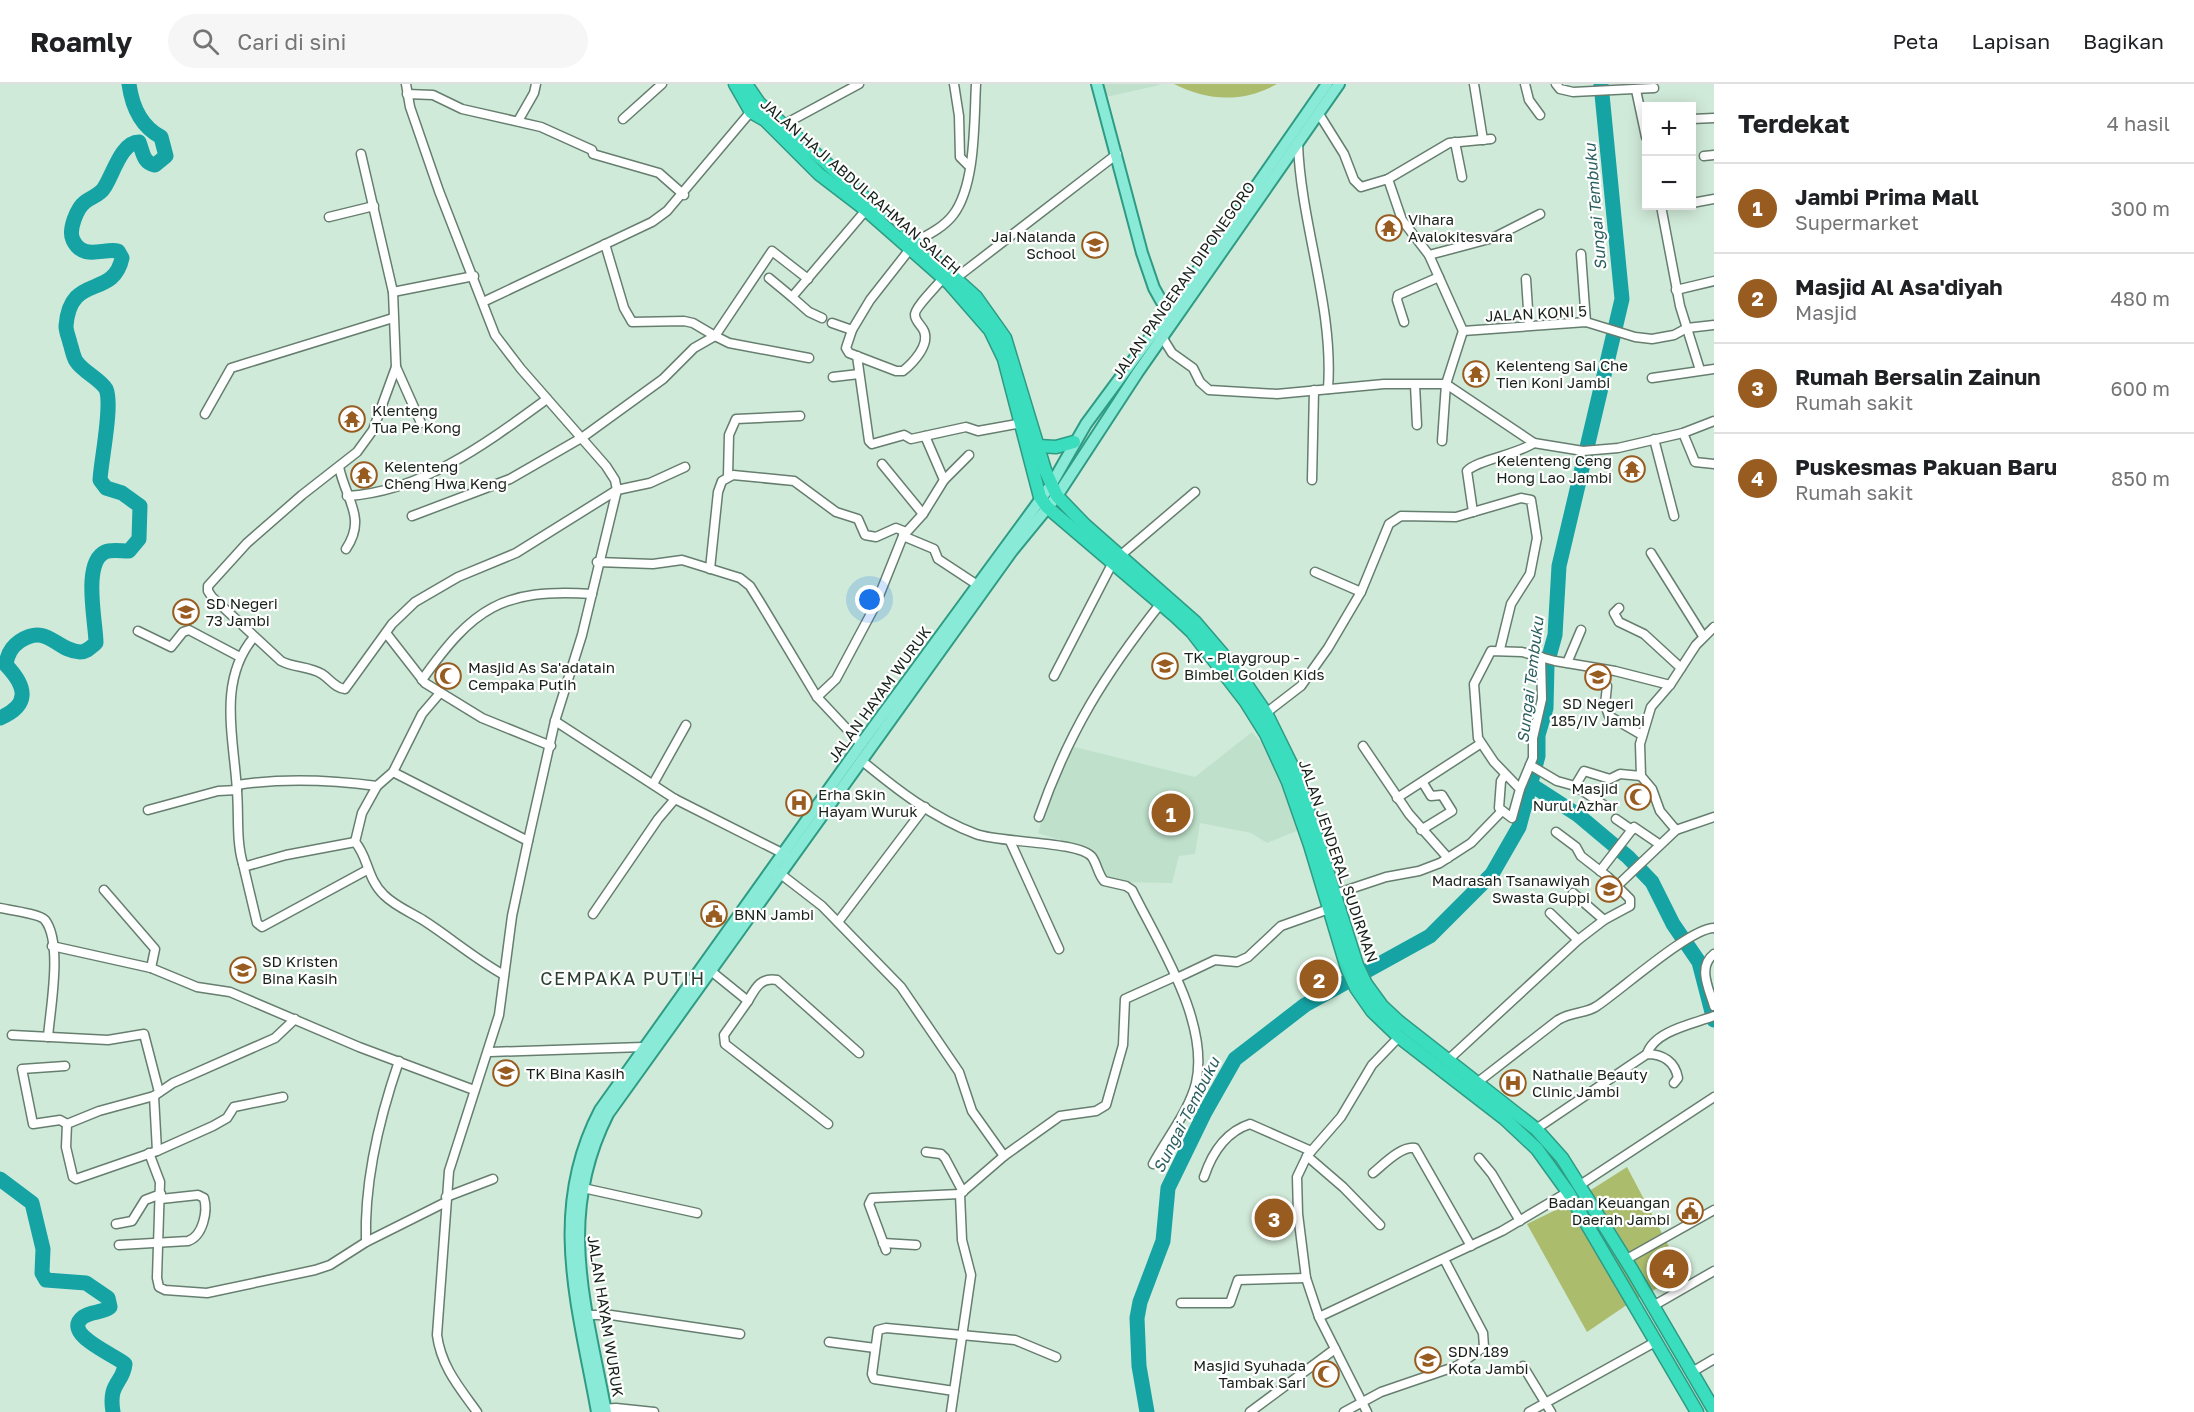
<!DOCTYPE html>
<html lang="id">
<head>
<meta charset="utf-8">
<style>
	:root { --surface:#fff; --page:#f6f6f6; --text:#202124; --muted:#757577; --line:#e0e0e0; --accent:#985b20 }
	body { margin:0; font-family:"Golos Text",sans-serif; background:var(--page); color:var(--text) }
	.controls { position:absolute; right:18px; top:18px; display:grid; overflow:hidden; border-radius:0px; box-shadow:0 3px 15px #0003 }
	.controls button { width:54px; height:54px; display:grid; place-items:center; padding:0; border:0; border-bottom:2px solid var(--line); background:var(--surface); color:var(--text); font:30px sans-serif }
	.you { position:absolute; left:870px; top:516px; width:21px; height:21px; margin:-15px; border:4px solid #fff; border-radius:50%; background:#1a73e8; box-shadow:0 0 0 9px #1a73e833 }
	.badge { display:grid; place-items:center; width:39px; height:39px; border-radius:50%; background:var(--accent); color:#fff; font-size:20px; font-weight:700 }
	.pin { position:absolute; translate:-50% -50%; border:3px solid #fff; box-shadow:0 2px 6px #0006 }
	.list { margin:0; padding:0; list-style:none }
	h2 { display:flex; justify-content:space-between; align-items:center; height:78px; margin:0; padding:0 24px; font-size:26px }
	h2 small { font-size:20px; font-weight:400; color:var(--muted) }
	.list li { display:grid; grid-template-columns:39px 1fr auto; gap:18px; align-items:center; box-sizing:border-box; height:90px; padding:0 24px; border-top:2px solid var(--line) }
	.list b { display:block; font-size:22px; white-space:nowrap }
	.list p { margin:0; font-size:20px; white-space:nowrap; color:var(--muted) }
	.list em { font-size:20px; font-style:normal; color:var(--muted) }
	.icon { flex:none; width:33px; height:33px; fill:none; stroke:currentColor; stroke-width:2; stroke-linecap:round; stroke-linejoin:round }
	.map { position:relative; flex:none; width:1714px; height:1328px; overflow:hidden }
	header { display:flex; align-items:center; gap:36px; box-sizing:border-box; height:84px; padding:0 30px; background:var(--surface); border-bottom:2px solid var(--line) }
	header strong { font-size:28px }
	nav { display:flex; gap:33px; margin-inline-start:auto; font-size:21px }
	.search { width:420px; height:54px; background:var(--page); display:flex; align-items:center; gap:15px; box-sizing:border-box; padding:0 21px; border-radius:33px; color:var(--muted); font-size:22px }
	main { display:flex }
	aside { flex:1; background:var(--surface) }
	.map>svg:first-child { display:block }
	.built { fill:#bfe1cb }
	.green { fill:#acbc6d }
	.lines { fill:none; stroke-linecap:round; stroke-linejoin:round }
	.river { stroke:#16a3a4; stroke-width:15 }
	.minor-casing { stroke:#667e6f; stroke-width:11 }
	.major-casing { stroke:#2e9b84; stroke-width:14 }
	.highway-casing { stroke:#2e9b84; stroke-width:15 }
	.minor { stroke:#fff; stroke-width:8 }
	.major { stroke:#89ebd7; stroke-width:10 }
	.highway { stroke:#3addbd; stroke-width:12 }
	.labels { text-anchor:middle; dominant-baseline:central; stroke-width:4.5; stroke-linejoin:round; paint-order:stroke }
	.street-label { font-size:15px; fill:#17211a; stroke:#fff }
	.poi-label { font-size:15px; fill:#17211a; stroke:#fff; text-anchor:start }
	.water-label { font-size:16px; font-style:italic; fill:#2b5f5f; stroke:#fff }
	.quarter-label { font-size:18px; letter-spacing:1.5px; fill:#293f31; stroke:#fff }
</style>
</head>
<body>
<header>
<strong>Roamly</strong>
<div class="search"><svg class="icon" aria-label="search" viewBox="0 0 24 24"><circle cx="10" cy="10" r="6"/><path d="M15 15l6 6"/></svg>Cari di sini</div>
<nav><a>Peta</a><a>Lapisan</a><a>Bagikan</a></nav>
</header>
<main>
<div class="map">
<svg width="1714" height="1328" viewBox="0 0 1714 1328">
	<rect width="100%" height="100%" fill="#d0ead9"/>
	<g class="built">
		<path d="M1103 0H1159L1160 1 1106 13Z"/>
		<path d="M1252 648 1260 657 1267 653 1304 744 1267 759 1251 749 1200 739 1195 770 1179 772 1172 799 1114 798 1101 792 1094 767 1038 749 1047 718 1071 662 1195 693Z"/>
	</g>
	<g class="green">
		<path d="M1174 0H1277C1243 19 1207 17 1174 0Z"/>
		<path d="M1627 1083 1684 1191 1634 1216 1587 1248 1527 1140 1572 1118Z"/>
	</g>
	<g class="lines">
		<g class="river">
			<path d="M0 634C30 621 27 603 6 581 7 571 11 563 20 557 48 539 56 567 80 568 87 568 91 563 96 559 96 539 82 479 105 468 111 465 121 467 129 467L139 455 140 422 122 409 106 404 100 396C101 376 113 321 106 305 99 294 83 288 76 277 73 272 72 265 70 259 69 254 66 248 66 242 70 188 113 216 122 174L118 167C103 164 83 177 73 156 68 146 77 124 85 118 91 113 100 111 104 104 113 91 121 58 139 58 143 68 143 79 155 81L166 72 161 53C140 42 132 22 129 0"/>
			<path d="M1530 700 1578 731 1628 773 1652 798 1673 840 1699 878 1714 936"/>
			<path d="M0 1095 32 1119 43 1165 42 1189 46 1196 86 1199 108 1214 110 1223C103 1229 91 1227 83 1233 61 1250 115 1271 125 1280 123 1300 108 1298 113 1328"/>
			<path d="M1147 1328 1139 1282 1137 1234 1140 1218 1163 1157 1168 1104 1205 1028 1235 975 1305 921 1430 852 1492 790 1519 743 1538 672V651L1546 624 1547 580 1555 551 1559 482 1622 215 1601 0"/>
		</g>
		<g class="minor-casing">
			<g id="minor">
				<path d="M406 0 410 23 439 107 495 251 521 285 606 382 615 396 617 406 582 551 555 637 528 757 512 832 499 931 449 1087 437 1251C441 1282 459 1303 477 1328"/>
				<path d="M954 0 959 32 960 73 969 82"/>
				<path d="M1474 0 1483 56"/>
				<path d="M1525 0 1529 16 1540 31"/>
				<path d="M1556 0 1560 5 1573 8 1654 4"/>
				<path d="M1636 6 1646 53"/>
				<path d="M407 10 433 11 462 25 541 43 592 66 593 70 659 89 684 111"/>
				<path d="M1319 30 1344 70 1354 96 1361 103 1388 95 1449 59 1491 55"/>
				<path d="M623 35 662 0"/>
				<path d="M1692 35 1714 34"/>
				<path d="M518 37 534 9 536 0"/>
				<path d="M783 41 859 0"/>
				<path d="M1455 58 1462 93"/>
				<path d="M1298 60C1301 142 1334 223 1328 305"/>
				<path d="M361 70 393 208 396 283 373 346 357 368 302 411 247 459 208 502V507L212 513 281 577C294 584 309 582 322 590 330 595 335 604 345 605L392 540 415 518 458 493 516 469 617 406 650 399 685 383"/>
				<path d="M1704 72 1714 71"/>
				<path d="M1388 95 1402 136 1429 171 1463 247"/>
				<path d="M1692 119 1714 115"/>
				<path d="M1661 122 1680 222 1700 286"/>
				<path d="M329 133 374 122"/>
				<path d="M915 158C928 151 944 143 953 131 976 101 974 37 976 0"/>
				<path d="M605 160 624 224 632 238 684 237 693 239 715 252 772 167 808 195"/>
				<path d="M1581 170 1586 238"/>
				<path d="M1429 171 1493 154 1540 130"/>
				<path d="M769 194 792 213"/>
				<path d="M956 194 1117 70"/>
				<path d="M1526 195 1529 240"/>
				<path d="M1676 206 1714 197"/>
				<path d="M393 208 474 192"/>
				<path d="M483 218 652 138 667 127 753 25"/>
				<path d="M822 234 809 228 792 213 866 126"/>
				<path d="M1404 238 1397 216 1398 211 1439 193"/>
				<path d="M832 239 852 246 870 216 910 165"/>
				<path d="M852 246 846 264 849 269 896 287H903C913 279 930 261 924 247 922 242 915 237 915 231 914 224 938 201 943 194"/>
				<path d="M1463 247 1586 238 1635 253 1652 255 1674 251 1687 244 1714 241"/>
				<path d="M1162 253 1172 269 1193 284 1200 298 1209 306 1277 310 1384 300H1446L1534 359 1583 367 1618 364 1683 349 1714 337"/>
				<path d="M857 272 869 357 872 360 904 351 911 355 966 343 978 347 1022 339"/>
				<path d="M396 283 421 339"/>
				<path d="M833 293 859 290"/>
				<path d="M1652 294 1714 285"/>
				<path d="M1415 301 1417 341"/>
				<path d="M205 330 231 284 393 234"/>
				<path d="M1683 349 1695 378 1714 380"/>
				<path d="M1654 355 1674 432"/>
				<path d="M1442 357 1446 300 1463 247"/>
				<path d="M339 383C346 416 367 434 346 465"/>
				<path d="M728 392 729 351 736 335 800 332"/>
				<path d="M944 396 969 371"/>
				<path d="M1312 396 1314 306"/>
				<path d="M347 412C422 408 488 358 547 315"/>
				<path d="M1473 428 1467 387C1477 376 1516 371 1534 359"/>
				<path d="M923 430 944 396 925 352"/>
				<path d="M412 432 510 395 583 353 663 295 694 264 715 252 729 259 809 274"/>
				<path d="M903 452 934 465 938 475 976 500"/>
				<path d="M1651 469 1703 552"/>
				<path d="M1121 471 1195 408"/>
				<path d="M597 478 653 480 682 476 740 494 750 502 760 518 817 613 861 660"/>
				<path d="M710 485 718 408 722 397 733 391 794 397 836 428 858 435 865 451 876 453 896 444 906 448"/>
				<path d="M1315 488 1361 508"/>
				<path d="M1619 524 1614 529 1619 538 1644 550 1681 584"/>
				<path d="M138 547 171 563 183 548 189 546 240 573"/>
				<path d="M386 549 425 599 482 634 551 662"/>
				<path d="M254 553C217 597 234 654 237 707 239 731 236 757 243 780L247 782 286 771 355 758C368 772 367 795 384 811 395 822 410 828 423 836 451 854 475 875 504 891"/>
				<path d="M1567 579 1581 546"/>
				<path d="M1054 592 1112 480"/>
				<path d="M422 596C473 524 502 504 592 510"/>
				<path d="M1607 602 1605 621 1609 632 1642 651"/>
				<path d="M817 613 836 595 875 522 903 452 923 430 882 380"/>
				<path d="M1266 629 1301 602 1328 564 1361 508 1389 440 1401 432 1456 433 1521 414 1531 416 1537 454 1530 490 1511 520 1500 565"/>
				<path d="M555 637 675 715 786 771"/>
				<path d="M1363 662 1409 730 1448 774"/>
				<path d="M861 676C896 705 933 734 976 750 1000 759 1079 757 1092 773 1097 780 1098 790 1104 797L1126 802 1132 806C1158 859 1210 938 1196 999 1189 1027 1167 1054 1153 1080"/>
				<path d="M1530 681 1557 697 1575 702 1604 721"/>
				<path d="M393 688 528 757"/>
				<path d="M1505 691 1501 697 1499 724 1512 734 1520 705 1494 678 1478 654 1474 600 1491 567 1522 568 1555 577 1615 587 1670 601"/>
				<path d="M653 700 686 641"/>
				<path d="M237 701C282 694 332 696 377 702L393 688 422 630 440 609"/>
				<path d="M1575 702 1584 687 1610 695 1620 690 1641 692"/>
				<path d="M1520 705 1533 674V654L1542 615 1541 573"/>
				<path d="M1397 714 1480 660"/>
				<path d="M148 726 218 707 237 706"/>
				<path d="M1039 733C1069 647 1105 590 1161 519"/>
				<path d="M1616 735 1632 746"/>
				<path d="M1421 746 1452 727 1442 711 1431 712 1423 699"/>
				<path d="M1676 746 1660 727 1652 705 1641 692 1640 660 1651 623 1670 601 1696 561 1714 543"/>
				<path d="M1556 748 1576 763 1581 772 1608 793 1630 815V822L1604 836"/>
				<path d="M1010 757 1059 865"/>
				<path d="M355 758 362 729 377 702"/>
				<path d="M243 780 257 839 262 843 367 786"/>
				<path d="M1600 787 1634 743 1659 760"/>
				<path d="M778 788 822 822 901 903 959 988 972 1027 1004 1072 960 1110 962 1156 971 1191 951 1328"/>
				<path d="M1617 802 1676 746 1714 733"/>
				<path d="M104 806 155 865 151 884"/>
				<path d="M1335 810 1386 793 1419 787 1440 779 1471 759 1501 728"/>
				<path d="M0 824C9 826 40 830 45 836 63 859 50 926 48 953"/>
				<path d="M1550 829 1578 856"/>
				<path d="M593 830 658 735 675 715"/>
				<path d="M838 838 925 723"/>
				<path d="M52 862 151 884 197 903 230 908 359 963 474 1006"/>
				<path d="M1714 870C1697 883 1709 905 1714 922"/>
				<path d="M711 887 748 917C755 905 760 893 777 896L859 969"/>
				<path d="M1177 894 1215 876 1237 878 1248 873 1281 842 1329 825"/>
				<path d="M748 917 724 951 725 960 828 1040"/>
				<path d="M12 951 108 956 144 950 159 1008"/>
				<path d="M490 968 643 963"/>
				<path d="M1647 970C1654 947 1693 940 1714 932"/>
				<path d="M1448 976 1578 856 1604 836 1573 809"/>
				<path d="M65 982 22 985 33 1040 60 1036 67 1040"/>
				<path d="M1478 998 1558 936C1572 927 1586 930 1597 922 1621 906 1690 844 1714 844"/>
				<path d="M154 1012 157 1067"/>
				<path d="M283 1013 234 1023 227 1034 213 1042 157 1067 76 1095 73 1093 66 1063 67 1040 99 1027 154 1012 173 999 275 954 295 935"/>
				<path d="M1536 1045 1647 970C1663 970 1675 978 1678 994L1674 999"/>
				<path d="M926 1068 941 1070 945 1074 963 1108"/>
				<path d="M149 1069 160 1098 157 1194 159 1203 165 1206 207 1209 315 1186 330 1181 366 1158 446 1118"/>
				<path d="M1004 1072 1060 1032 1096 1027 1106 1021 1123 961 1125 915 1176 892"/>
				<path d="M1307 1072 1343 1103 1380 1141"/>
				<path d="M1479 1074 1492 1090 1520 1137"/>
				<path d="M1373 1089C1384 1080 1401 1062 1415 1064L1471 1162"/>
				<path d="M1204 1093C1212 1069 1225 1048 1250 1040L1311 1067"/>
				<path d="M1580 1101 1714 1013"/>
				<path d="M583 1104 697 1129"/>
				<path d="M446 1113 493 1095"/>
				<path d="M116 1140 132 1137 145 1116 161 1110"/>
				<path d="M366 1158C364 1097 379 1035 399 977"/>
				<path d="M883 1159 916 1161"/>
				<path d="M119 1161 188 1157C203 1152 208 1127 204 1114L198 1111 161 1115"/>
				<path d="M886 1166 869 1120 872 1114 960 1110"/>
				<path d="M1625 1176 1714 1126"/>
				<path d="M1181 1219H1230L1238 1196 1306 1194"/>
				<path d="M1653 1222 1714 1187"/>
				<path d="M588 1231H611L740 1250"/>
				<path d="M1319 1233 1502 1147 1568 1108"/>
				<path d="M829 1258 875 1264"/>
				<path d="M1523 1282 1551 1328"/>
				<path d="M1692 1288 1714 1275"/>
				<path d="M954 1307 874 1295 872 1290 878 1246 886 1244 1015 1256 1056 1273"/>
				<path d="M601 1325 616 1324 654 1328"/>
				<path d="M1250 1328 1335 1265"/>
				<path d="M1344 1328 1381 1308 1457 1282 1484 1263 1483 1249 1444 1175"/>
				<path d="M1367 1328 1319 1233 1306 1194 1298 1130 1297 1093 1307 1072 1341 1033 1372 981 1399 953"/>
				<path d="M1529 1328 1657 1257"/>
			</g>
		</g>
		<g class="major-casing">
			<g id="major">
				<path d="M1097 0 1142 169 1154 204 1168 229"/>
				<path d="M597 1328C578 1222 547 1127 600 1026L861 660 1051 401 1086 340 1168 229 1327 0"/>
				<path d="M606 1328C586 1221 556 1133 608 1030L1012 467 1057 412 1138 288 1339 0"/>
			</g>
		</g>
		<g class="highway-casing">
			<g id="highway">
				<path d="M735 0 751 28 765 36 819 90 866 126 949 199 990 246 1004 275 1040 413 1047 423 1175 532 1192 548 1246 618 1266 650 1288 698 1310 761 1347 884 1356 904 1372 927 1399 953 1505 1035 1537 1065 1568 1108 1697 1328"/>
				<path d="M746 0 759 19 882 129"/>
				<path d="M906 150 976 213 1005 254 1045 386 1057 412 1085 441 1195 538 1237 587 1266 629 1298 694 1357 881 1366 900 1382 922 1398 937 1536 1045 1562 1074 1632 1186 1714 1326"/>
				<path d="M1038 362 1056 363 1074 358"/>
			</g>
		</g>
		<use href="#minor" class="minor"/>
		<use href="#major" class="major"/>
		<use href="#highway" class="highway"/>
	</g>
	<defs>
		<g id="temple-ring" transform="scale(1.35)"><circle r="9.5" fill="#fff" stroke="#985b20" stroke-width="1.5"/><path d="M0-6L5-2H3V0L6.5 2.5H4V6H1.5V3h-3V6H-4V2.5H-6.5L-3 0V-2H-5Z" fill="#985b20"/></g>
		<g id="school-ring" transform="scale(1.35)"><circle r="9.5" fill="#fff" stroke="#985b20" stroke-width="1.5"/><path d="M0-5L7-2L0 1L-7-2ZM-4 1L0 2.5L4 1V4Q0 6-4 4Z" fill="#985b20"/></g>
		<g id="mosque-ring" transform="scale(1.35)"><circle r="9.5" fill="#fff" stroke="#985b20" stroke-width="1.5"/><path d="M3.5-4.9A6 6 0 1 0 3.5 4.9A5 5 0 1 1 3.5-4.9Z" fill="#985b20"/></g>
		<g id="hospital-ring" transform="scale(1.35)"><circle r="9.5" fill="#fff" stroke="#985b20" stroke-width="1.5"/><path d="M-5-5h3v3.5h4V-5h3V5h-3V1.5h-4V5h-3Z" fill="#985b20"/></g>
		<g id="civic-ring" transform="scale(1.35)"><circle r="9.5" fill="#fff" stroke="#985b20" stroke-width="1.5"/><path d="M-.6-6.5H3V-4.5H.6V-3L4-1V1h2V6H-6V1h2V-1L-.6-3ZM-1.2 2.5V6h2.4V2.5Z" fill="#985b20"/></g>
	</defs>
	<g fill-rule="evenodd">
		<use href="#temple-ring" x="1389" y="144"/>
		<use href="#school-ring" x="1095" y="161"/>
		<use href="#temple-ring" x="1476" y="290"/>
		<use href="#temple-ring" x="352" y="335"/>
		<use href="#temple-ring" x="1632" y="385"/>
		<use href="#temple-ring" x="364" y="391"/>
		<use href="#school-ring" x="186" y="528"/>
		<use href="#school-ring" x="1165" y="582"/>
		<use href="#mosque-ring" x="448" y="592"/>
		<use href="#school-ring" x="1598" y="593"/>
		<use href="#mosque-ring" x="1638" y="713"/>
		<use href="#hospital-ring" x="799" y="719"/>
		<use href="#school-ring" x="1609" y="805"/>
		<use href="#civic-ring" x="714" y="830"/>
		<use href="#school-ring" x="243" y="886"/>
		<use href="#school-ring" x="506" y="989"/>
		<use href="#hospital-ring" x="1513" y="999"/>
		<use href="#civic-ring" x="1690" y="1127"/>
		<use href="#school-ring" x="1428" y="1276"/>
		<use href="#mosque-ring" x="1326" y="1290"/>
	</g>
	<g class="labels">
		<g class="street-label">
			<text transform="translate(861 102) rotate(41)">JALAN HAJI ABDULRAHMAN SALEH</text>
			<text transform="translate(1183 196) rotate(-55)">JALAN PANGERAN DIPONEGORO</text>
			<text transform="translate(1536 229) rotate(-3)">JALAN KONI 5</text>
			<text transform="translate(879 610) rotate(-54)">JALAN HAYAM WURUK</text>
			<text transform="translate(1339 777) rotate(71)">JALAN JENDERAL SUDIRMAN</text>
			<text transform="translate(606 1232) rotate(81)">JALAN HAYAM WURUK</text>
		</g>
		<g class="poi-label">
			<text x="1408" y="135">Vihara<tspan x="1408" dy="17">Avalokitesvara</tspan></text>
			<text x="1076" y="152" text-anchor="end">Jai Nalanda<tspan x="1076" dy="17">School</tspan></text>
			<text x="1496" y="281">Kelenteng Sai Che<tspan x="1496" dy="17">Tien Koni Jambi</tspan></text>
			<text x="372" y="326">Klenteng<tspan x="372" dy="17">Tua Pe Kong</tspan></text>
			<text x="1612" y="376" text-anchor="end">Kelenteng Ceng<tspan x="1612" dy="17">Hong Lao Jambi</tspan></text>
			<text x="384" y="382">Kelenteng<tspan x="384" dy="17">Cheng Hwa Keng</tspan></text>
			<text x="206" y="519">SD Negeri<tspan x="206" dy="17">73 Jambi</tspan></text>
			<text x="1184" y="573">TK - Playgroup -<tspan x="1184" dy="17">Bimbel Golden Kids</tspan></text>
			<text x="468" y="583">Masjid As Sa'adatain<tspan x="468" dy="17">Cempaka Putih</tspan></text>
			<text x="1598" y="619" text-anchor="middle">SD Negeri<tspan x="1598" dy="17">185/IV Jambi</tspan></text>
			<text x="1618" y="704" text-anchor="end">Masjid<tspan x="1618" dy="17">Nurul Azhar</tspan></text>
			<text x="818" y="710">Erha Skin<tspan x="818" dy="17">Hayam Wuruk</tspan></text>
			<text x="1590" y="796" text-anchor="end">Madrasah Tsanawiyah<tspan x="1590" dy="17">Swasta Guppi</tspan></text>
			<text x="734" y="830">BNN Jambi</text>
			<text x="262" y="877">SD Kristen<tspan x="262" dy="17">Bina Kasih</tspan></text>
			<text x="526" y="989">TK Bina Kasih</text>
			<text x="1532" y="990">Nathalie Beauty<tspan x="1532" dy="17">Clinic Jambi</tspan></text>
			<text x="1670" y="1118" text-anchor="end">Badan Keuangan<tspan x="1670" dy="17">Daerah Jambi</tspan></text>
			<text x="1448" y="1267">SDN 189<tspan x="1448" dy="17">Kota Jambi</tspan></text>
			<text x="1306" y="1281" text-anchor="end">Masjid Syuhada<tspan x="1306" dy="17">Tambak Sari</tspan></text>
		</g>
		<g class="water-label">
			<text transform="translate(1595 123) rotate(-95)">Sungai Tembuku</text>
			<text transform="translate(1530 596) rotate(-83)">Sungai Tembuku</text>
			<text transform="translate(1186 1031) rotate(-63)">Sungai Tembuku</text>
		</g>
		<g class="quarter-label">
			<text x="623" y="894">CEMPAKA PUTIH</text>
		</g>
	</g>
</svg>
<div class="controls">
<button>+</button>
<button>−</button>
</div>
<div class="you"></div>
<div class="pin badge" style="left:1171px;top:729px">1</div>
<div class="pin badge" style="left:1319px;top:895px">2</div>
<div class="pin badge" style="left:1274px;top:1134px">3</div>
<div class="pin badge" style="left:1669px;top:1185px">4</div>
</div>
<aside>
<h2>Terdekat<small>4 hasil</small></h2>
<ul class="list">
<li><span class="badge">1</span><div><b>Jambi Prima Mall</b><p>Supermarket</p></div><em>300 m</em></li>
<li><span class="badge">2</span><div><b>Masjid Al Asa'diyah</b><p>Masjid</p></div><em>480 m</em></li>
<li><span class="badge">3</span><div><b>Rumah Bersalin Zainun</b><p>Rumah sakit</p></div><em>600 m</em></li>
<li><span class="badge">4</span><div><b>Puskesmas Pakuan Baru</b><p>Rumah sakit</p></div><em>850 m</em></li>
</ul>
</aside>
</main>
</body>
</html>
